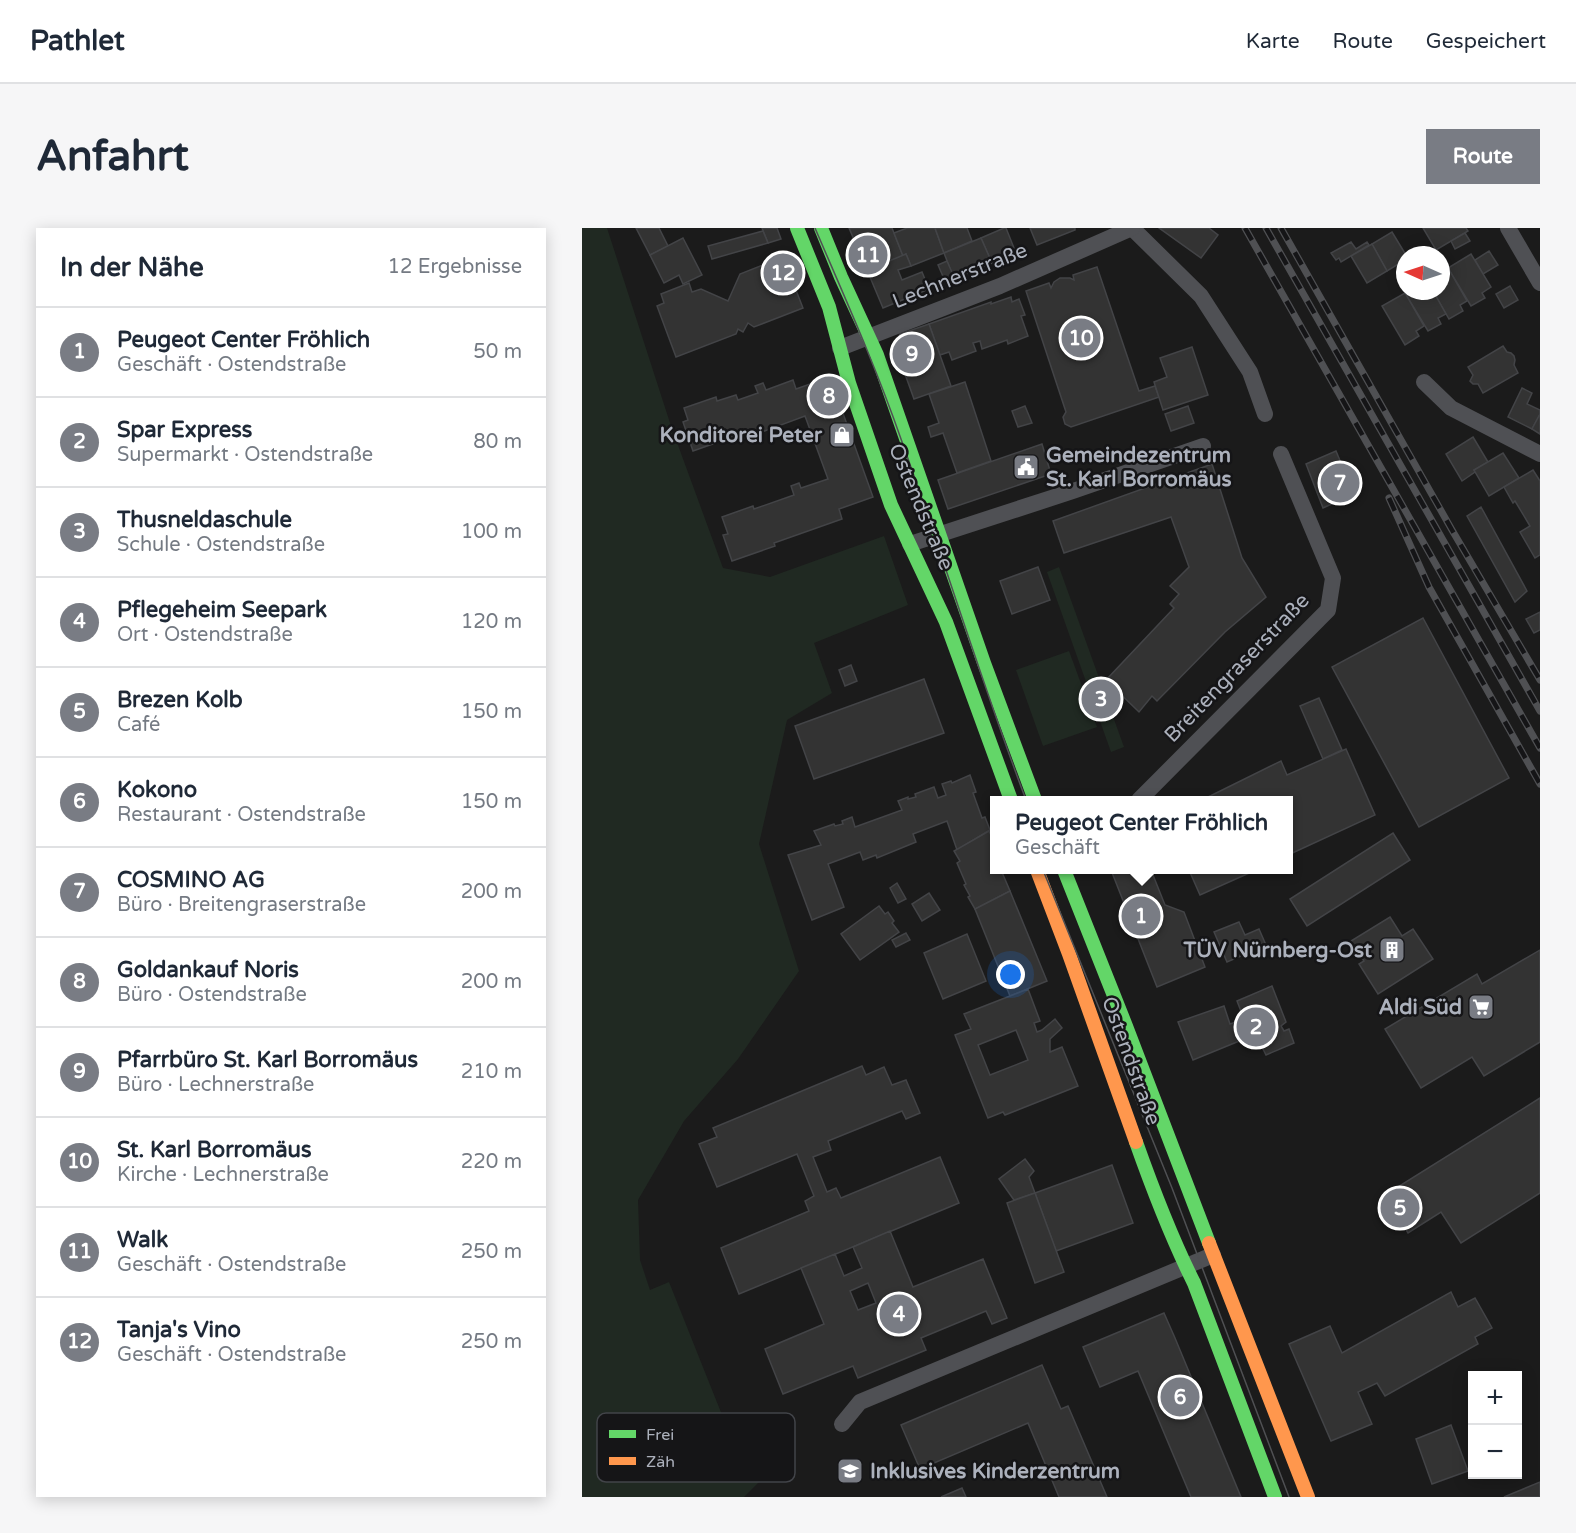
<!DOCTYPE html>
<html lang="de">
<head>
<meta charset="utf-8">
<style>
	:root { --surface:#fff; --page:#f6f6f7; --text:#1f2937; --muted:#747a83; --line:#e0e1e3; --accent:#797c84 }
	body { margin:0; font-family:"Varela Round",sans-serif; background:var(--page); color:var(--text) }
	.controls { position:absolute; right:18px; bottom:18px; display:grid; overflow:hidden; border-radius:0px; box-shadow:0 3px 15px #0003 }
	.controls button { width:54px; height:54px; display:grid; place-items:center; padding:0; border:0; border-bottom:2px solid var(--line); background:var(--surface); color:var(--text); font:30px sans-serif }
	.compass { position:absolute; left:814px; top:18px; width:54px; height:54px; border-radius:50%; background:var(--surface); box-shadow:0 3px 15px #0003; rotate:273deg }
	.you { position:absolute; left:429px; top:747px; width:21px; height:21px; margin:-15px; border:4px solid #fff; border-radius:50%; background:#1a73e8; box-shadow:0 0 0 9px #1a73e833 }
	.badge { display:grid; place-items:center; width:39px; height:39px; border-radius:50%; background:var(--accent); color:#fff; font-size:20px; font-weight:700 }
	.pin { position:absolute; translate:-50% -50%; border:3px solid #fff; box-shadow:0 2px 6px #0006 }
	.popup { position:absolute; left:408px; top:568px; width:303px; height:78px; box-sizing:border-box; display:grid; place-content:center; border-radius:0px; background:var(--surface); filter:drop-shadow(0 2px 4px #0005); font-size:20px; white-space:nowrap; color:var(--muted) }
	.popup b { font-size:22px; color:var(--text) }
	.popup::after { content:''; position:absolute; left:50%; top:100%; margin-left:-12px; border:12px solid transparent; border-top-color:var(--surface) }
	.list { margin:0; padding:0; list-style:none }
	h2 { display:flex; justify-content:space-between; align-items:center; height:78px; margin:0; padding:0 24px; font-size:26px }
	h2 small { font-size:20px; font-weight:400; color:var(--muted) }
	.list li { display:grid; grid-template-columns:39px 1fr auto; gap:18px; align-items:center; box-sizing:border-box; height:90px; padding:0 24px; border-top:2px solid var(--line) }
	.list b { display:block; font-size:22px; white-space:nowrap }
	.list p { margin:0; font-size:20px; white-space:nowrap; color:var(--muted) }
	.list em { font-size:20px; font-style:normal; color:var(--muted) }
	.map { position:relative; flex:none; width:958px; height:1269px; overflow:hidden; border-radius:0px }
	header { display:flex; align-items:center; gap:36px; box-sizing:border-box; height:84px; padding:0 30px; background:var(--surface); border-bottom:2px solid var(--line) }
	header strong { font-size:28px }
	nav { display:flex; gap:33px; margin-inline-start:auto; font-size:21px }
	.intro { display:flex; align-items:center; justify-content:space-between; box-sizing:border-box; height:144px; padding:0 36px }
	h1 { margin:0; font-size:42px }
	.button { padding:15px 27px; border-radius:0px; background:var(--accent); color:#fff; font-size:21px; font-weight:700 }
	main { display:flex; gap:36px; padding:0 36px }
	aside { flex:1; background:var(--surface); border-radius:0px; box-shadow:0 3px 15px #0003 }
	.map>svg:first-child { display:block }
	.green { fill:#202922 }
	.building { fill:#333; stroke:#434447; stroke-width:1.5; fill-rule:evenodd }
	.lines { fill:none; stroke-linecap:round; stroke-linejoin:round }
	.street { stroke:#4f5054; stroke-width:16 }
	.fast { stroke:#63d668; stroke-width:14 }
	.slow { stroke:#ff974d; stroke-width:14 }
	.tram { stroke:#4f5053; stroke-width:1.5 }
	.rail-casing { stroke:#4f5053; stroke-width:7 }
	.rail { stroke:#151517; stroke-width:4.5; stroke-dasharray:14; stroke-linecap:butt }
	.labels { text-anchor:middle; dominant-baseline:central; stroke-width:5; stroke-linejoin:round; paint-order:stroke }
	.street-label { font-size:21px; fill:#acb1bc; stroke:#151517 }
	.poi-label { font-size:21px; font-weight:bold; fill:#acb1bc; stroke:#151517; text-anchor:end }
	.key { fill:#151517; stroke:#424449; stroke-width:1.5 }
	.key-label { font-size:16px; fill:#acb1bc }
</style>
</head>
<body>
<header>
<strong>Pathlet</strong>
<nav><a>Karte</a><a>Route</a><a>Gespeichert</a></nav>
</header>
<div class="intro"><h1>Anfahrt</h1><a class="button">Route</a></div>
<main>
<aside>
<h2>In der Nähe<small>12 Ergebnisse</small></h2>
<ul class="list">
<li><span class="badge">1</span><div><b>Peugeot Center Fröhlich</b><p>Geschäft · Ostendstraße</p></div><em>50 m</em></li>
<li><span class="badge">2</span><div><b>Spar Express</b><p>Supermarkt · Ostendstraße</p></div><em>80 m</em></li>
<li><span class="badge">3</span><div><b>Thusneldaschule</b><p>Schule · Ostendstraße</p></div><em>100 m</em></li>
<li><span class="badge">4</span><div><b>Pflegeheim Seepark</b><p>Ort · Ostendstraße</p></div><em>120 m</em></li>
<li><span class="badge">5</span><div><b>Brezen Kolb</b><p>Café</p></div><em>150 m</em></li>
<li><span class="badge">6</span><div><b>Kokono</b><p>Restaurant · Ostendstraße</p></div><em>150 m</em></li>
<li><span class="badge">7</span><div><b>COSMINO AG</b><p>Büro · Breitengraserstraße</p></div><em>200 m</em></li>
<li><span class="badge">8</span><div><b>Goldankauf Noris</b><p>Büro · Ostendstraße</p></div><em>200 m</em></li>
<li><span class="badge">9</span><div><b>Pfarrbüro St. Karl Borromäus</b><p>Büro · Lechnerstraße</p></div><em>210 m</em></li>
<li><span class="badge">10</span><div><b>St. Karl Borromäus</b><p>Kirche · Lechnerstraße</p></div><em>220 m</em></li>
<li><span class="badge">11</span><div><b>Walk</b><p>Geschäft · Ostendstraße</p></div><em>250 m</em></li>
<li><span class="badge">12</span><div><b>Tanja's Vino</b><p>Geschäft · Ostendstraße</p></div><em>250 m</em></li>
</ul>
</aside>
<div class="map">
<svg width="958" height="1269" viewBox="0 0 958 1269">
	<rect width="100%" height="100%" fill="#1b1b1b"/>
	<g class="green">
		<path d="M0 0H25L89 198 141 340 188 349 302 308 326 377 232 415 250 465 205 492 177 616 217 743 156 831 102 893 56 972 58 1032 68 1062 87 1054 162 1242 178 1253 162 1269H0Z"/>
		<path d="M477 339 542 519 529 524 465 344Z"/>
		<path d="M487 423 515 499 461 518 434 442Z"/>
	</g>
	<g class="building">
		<path d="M54 0H77L86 18 68 27Z"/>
		<path d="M180 0H195L199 11 186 15Z"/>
		<path d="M267 0H310L321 28 285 42Z"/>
		<path d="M325 0H353L362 25 329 38 324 26 321 28 312 5Z"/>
		<path d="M353 0H385L390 13 362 25Z"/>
		<path d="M422 0H424L434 25 410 35 399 10Z"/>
		<path d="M448 0H493V2L455 17Z"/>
		<path d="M577 0H627L636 7 619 30Z"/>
		<path d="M841 0H884L886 3 854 22Z"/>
		<path d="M181 3 186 15 130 31 126 18Z"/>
		<path d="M810 4 824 27H823V32L805 43 790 16Z"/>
		<path d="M883 5 888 13 873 21 869 13Z"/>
		<path d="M101 10 120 47 101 56 97 47 82 55 68 27Z"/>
		<path d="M399 10 410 35 372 51 362 25Z"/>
		<path d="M769 14 774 21 785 14 787 17 759 34 757 30 754 32 749 25Z"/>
		<path d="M790 16 805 43 785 55 769 28Z"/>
		<path d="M907 23 916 37 901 46 893 32Z"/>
		<path d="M324 26 329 38 316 42 320 52 340 44 347 61 301 80 285 42Z"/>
		<path d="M889 26 909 59 900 65 903 70 889 78 866 40Z"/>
		<path d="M201 29 221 80 172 99 166 95 161 104 156 101 154 106 94 129 75 78 82 75 79 66 107 55 110 64 119 61 146 73 158 46Z"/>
		<path d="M365 33 372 49 363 53 356 37Z"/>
		<path d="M515 39 557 163 573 158 577 169 489 199 483 196 481 189 484 184 444 63 467 55 469 60 472 54 478 50H488L492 52 491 47Z"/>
		<path d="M866 40 885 73 878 77 881 83 867 91 851 63H859V43Z"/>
		<path d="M928 58 936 72 922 80 914 66Z"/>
		<path d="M826 63H851L864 86 856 90 859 96 846 103 823 65Z"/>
		<path d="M823 65 842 98 834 103 837 108 823 117 800 78Z"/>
		<path d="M429 69 430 74 437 71 443 87 439 88 446 108 426 116 425 112 400 121 398 113 391 115 394 123 370 132 367 124 358 127 347 96 409 74V76Z"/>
		<path d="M347 96 369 158 332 171 314 121V113L318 106Z"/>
		<path d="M921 118 925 124 929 125 932 128 933 132 932 137 936 145 901 165 896 156H891L888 153 891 147 886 139Z"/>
		<path d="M610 119 626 167 581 182 572 154 585 149 578 130Z"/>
		<path d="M248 149 291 269 257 281 260 291 192 315 193 318 150 333 141 307 146 306 140 289 171 278 172 281 212 267 209 258 217 255 219 260 246 251 223 188 161 211 159 206 111 223 101 194 106 192 102 180 134 169 135 173 154 167 156 172 176 165 173 158 181 155 184 162 211 152 214 161Z"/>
		<path d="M383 154 409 233 375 245 361 205 349 209 346 199 357 195 347 166Z"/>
		<path d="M940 160 950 165 945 176 958 182V186L950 201 926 189Z"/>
		<path d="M443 178 450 195 436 199 430 183Z"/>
		<path d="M606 178 612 195 589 203 583 186Z"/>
		<path d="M958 186V206L950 201Z"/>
		<path d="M891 209 906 234 892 242 893 244 880 253 864 226Z"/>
		<path d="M460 216 469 246 366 281 356 252Z"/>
		<path d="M754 223 772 266 741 280 724 236Z"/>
		<path d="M921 225 937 250 907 268 892 242Z"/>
		<path d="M630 236 660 330 684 369 643 404 575 473 570 468 557 484 524 452 592 380 588 376 597 366 588 358 607 339 589 289 482 325 471 293Z"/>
		<path d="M951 242 958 253V327L953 330 938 304 948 298 933 273 931 275 922 259Z"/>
		<path d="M899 279 945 363 933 374 885 288Z"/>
		<path d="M456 339 468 372 430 386 418 353Z"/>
		<path d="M958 384V402L952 405 944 391Z"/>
		<path d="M841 390 927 550 837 599 750 439Z"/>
		<path d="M269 437 275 453 263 458 257 442Z"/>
		<path d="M342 451 362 505 232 551 213 498Z"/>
		<path d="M737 470 760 522 741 531 718 478Z"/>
		<path d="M764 521 793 587 706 627V572H620L699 533 705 547Z"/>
		<path d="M388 547 394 564 391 565 400 590 403 589 408 602 375 622 365 593 331 606 334 614 295 630 294 627 281 632 278 624 246 636 262 679 230 692 206 627 239 617 232 603 252 596 253 598 261 596 260 593 270 589 273 599 320 582 316 573 326 569V571L334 569 333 566 352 559 356 570 364 567 360 556 369 553 370 555Z"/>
		<path d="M407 603 412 614V642H419L428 663 393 681 386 669 388 668 382 657 384 656 375 635 378 633 372 623Z"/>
		<path d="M811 605 828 632 725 698 708 671Z"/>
		<path d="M529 642H569L583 677 602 684 623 739 575 759Z"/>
		<path d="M607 642H674L618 667Z"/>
		<path d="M315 655 324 671 316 675 308 660Z"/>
		<path d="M428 663 465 753 428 768 393 681Z"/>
		<path d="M347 665 358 682 340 693 330 676Z"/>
		<path d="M297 678 303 686 306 684 312 693 310 695 317 704 278 732 259 706Z"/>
		<path d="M808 689 820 708 831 701 851 731 796 766 777 736 782 733 769 713Z"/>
		<path d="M657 694 663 707 677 701 684 717 645 734 632 704Z"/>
		<path d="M324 705 328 712 314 719 310 712Z"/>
		<path d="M385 706 404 753 361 771 342 725Z"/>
		<path d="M958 722V814L902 848 890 829 839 860 803 801 895 746 900 756Z"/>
		<path d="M690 758 704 794 699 798 702 803 707 801 712 815 684 827 677 813 684 810 683 804 672 807 666 790 662 791 655 773Z"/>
		<path d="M446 761 458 793 452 795 455 804 460 802 473 791 480 800 468 811V824L480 819 496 858 423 887 421 884 406 890 373 807 389 801 382 786ZM434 802 446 832 408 847 396 817Z"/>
		<path d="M642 778 648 796 666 790 672 807 611 832 596 794Z"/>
		<path d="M280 838 284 847 302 839 310 857 324 852 338 885 324 891 320 883 246 913 249 922 231 929 245 964 254 960 259 970 358 929 377 975 157 1066 139 1020 227 983 223 973 232 968 215 926 135 959 117 916 135 909 131 900Z"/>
		<path d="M958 870V965L879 1015 859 984 826 1005 803 967Z"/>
		<path d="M443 931 452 943 447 949 453 965 432 972 417 951Z"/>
		<path d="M530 937 551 995 474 1023 453 965Z"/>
		<path d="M453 965 482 1044 453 1055 425 975Z"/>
		<path d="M308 1003 331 1059 401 1031 425 1090 410 1096 404 1083 339 1110 344 1122 276 1150 271 1138 201 1166 183 1121 242 1096 219 1040 253 1026 262 1048 280 1040 271 1019ZM286 1055 294 1075 276 1082 268 1063Z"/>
		<path d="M869 1064 876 1079 893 1070 910 1100 893 1109 896 1116 803 1168 795 1155 776 1164 790 1196 749 1213 707 1116 748 1098 760 1125Z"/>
		<path d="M582 1085 593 1110 659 1269H609L556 1143 518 1159 501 1119Z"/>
		<path d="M460 1137 479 1181 486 1178 525 1269H477L446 1195 338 1241 319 1197Z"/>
		<path d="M869 1197 886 1243 850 1256 834 1211Z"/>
		<path d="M958 1254V1269H922Z"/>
		<path d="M380 1260 384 1269H359Z"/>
	</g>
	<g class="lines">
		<g class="street">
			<path d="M550 0 619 68 668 144 683 186"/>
			<path d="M926 0 958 55"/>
			<path d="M258 120 418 58 550 0"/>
			<path d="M842 154 869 180 958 226"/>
			<path d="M328 316 491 263 621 218"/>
			<path d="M557 572 746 382 751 350 699 226"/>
			<path d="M260 1196 278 1174 631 1027"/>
		</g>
		<g class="fast">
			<path d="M215 0 247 79 267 155 309 277 364 394 429 572"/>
			<path d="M239 0 259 49 295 127 402 435 453 572"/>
			<path d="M482 642 544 798 627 1015"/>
			<path d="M554 914C571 962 589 1009 612 1055L693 1269"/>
		</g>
		<g class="slow">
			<path d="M455 642 487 726 554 914"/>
			<path d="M627 1015 726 1269"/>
		</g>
		<g class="tram">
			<path d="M233 0C263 70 294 139 319 211 362 331 399 453 444 572"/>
			<path d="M461 642 590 960 707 1269"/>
		</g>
		<g class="rail-casing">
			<g id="rail">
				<path d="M663 0 958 520"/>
				<path d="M684 0 958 483"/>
				<path d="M699 0 870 302 958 452"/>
				<path d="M807 270 847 359 958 556"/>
			</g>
		</g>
		<use href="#rail" class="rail"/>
	</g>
	<defs>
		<g id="shop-square" transform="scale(1.35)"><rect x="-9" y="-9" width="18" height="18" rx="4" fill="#797c84" stroke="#151517"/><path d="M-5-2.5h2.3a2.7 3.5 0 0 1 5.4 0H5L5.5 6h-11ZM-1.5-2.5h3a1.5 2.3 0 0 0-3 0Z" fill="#fff"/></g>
		<g id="civic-square" transform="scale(1.35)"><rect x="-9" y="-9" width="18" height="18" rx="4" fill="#797c84" stroke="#151517"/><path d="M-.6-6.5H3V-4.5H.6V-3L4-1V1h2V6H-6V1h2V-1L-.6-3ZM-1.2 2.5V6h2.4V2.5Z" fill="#fff"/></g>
		<g id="building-square" transform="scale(1.35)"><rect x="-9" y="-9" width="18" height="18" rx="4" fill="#797c84" stroke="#151517"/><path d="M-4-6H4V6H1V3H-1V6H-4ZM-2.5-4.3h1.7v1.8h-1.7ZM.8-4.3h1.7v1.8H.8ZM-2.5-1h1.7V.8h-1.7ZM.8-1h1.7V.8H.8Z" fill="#fff"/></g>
		<g id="supermarket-square" transform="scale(1.35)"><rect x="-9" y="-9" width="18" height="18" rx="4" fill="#797c84" stroke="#151517"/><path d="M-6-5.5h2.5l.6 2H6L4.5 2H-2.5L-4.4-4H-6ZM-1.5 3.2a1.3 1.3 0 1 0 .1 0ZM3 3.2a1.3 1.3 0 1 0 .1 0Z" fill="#fff"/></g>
		<g id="school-square" transform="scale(1.35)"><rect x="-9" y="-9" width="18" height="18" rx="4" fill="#797c84" stroke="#151517"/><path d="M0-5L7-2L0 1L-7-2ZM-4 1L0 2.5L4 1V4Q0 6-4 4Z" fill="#fff"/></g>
	</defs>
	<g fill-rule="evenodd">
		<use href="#shop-square" x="260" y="207"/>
		<use href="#civic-square" x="444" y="239"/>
		<use href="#building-square" x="810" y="722"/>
		<use href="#supermarket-square" x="899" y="779"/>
		<use href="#school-square" x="268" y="1243"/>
	</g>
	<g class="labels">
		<g class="street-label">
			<text transform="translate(378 48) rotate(-22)">Lechnerstraße</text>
			<text transform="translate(339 279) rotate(67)">Ostendstraße</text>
			<text transform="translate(655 440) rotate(-46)">Breitengraserstraße</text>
			<text transform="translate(549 833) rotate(70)">Ostendstraße</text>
		</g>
		<g class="poi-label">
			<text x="240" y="207">Konditorei Peter</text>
			<text x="464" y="227" text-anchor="start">Gemeindezentrum<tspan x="464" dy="24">St. Karl Borromäus</tspan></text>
			<text x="790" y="722">TÜV Nürnberg-Ost</text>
			<text x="880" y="779">Aldi Süd</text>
			<text x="288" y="1243" text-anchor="start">Inklusives Kinderzentrum</text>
		</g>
	</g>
	<rect x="15" y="1185" width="198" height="69" rx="9" class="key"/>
	<rect x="27" y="1202" width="27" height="8" fill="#63d668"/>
	<rect x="27" y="1229" width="27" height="8" fill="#ff974d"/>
	<g class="key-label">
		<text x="64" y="1212">Frei</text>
		<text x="64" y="1239">Zäh</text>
	</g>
</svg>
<div class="controls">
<button>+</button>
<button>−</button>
</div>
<svg class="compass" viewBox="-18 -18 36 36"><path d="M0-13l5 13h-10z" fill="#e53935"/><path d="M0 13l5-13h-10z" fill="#747a83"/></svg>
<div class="you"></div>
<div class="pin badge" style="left:559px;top:688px">1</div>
<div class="popup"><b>Peugeot Center Fröhlich</b>Geschäft</div>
<div class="pin badge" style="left:674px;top:799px">2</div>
<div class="pin badge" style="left:519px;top:471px">3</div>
<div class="pin badge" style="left:317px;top:1086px">4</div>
<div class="pin badge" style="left:818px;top:980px">5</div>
<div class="pin badge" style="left:598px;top:1169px">6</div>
<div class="pin badge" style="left:758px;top:255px">7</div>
<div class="pin badge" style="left:247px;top:168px">8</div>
<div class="pin badge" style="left:330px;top:126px">9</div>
<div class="pin badge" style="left:499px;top:110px">10</div>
<div class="pin badge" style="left:286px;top:27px">11</div>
<div class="pin badge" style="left:201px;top:45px">12</div>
</div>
</main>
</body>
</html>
